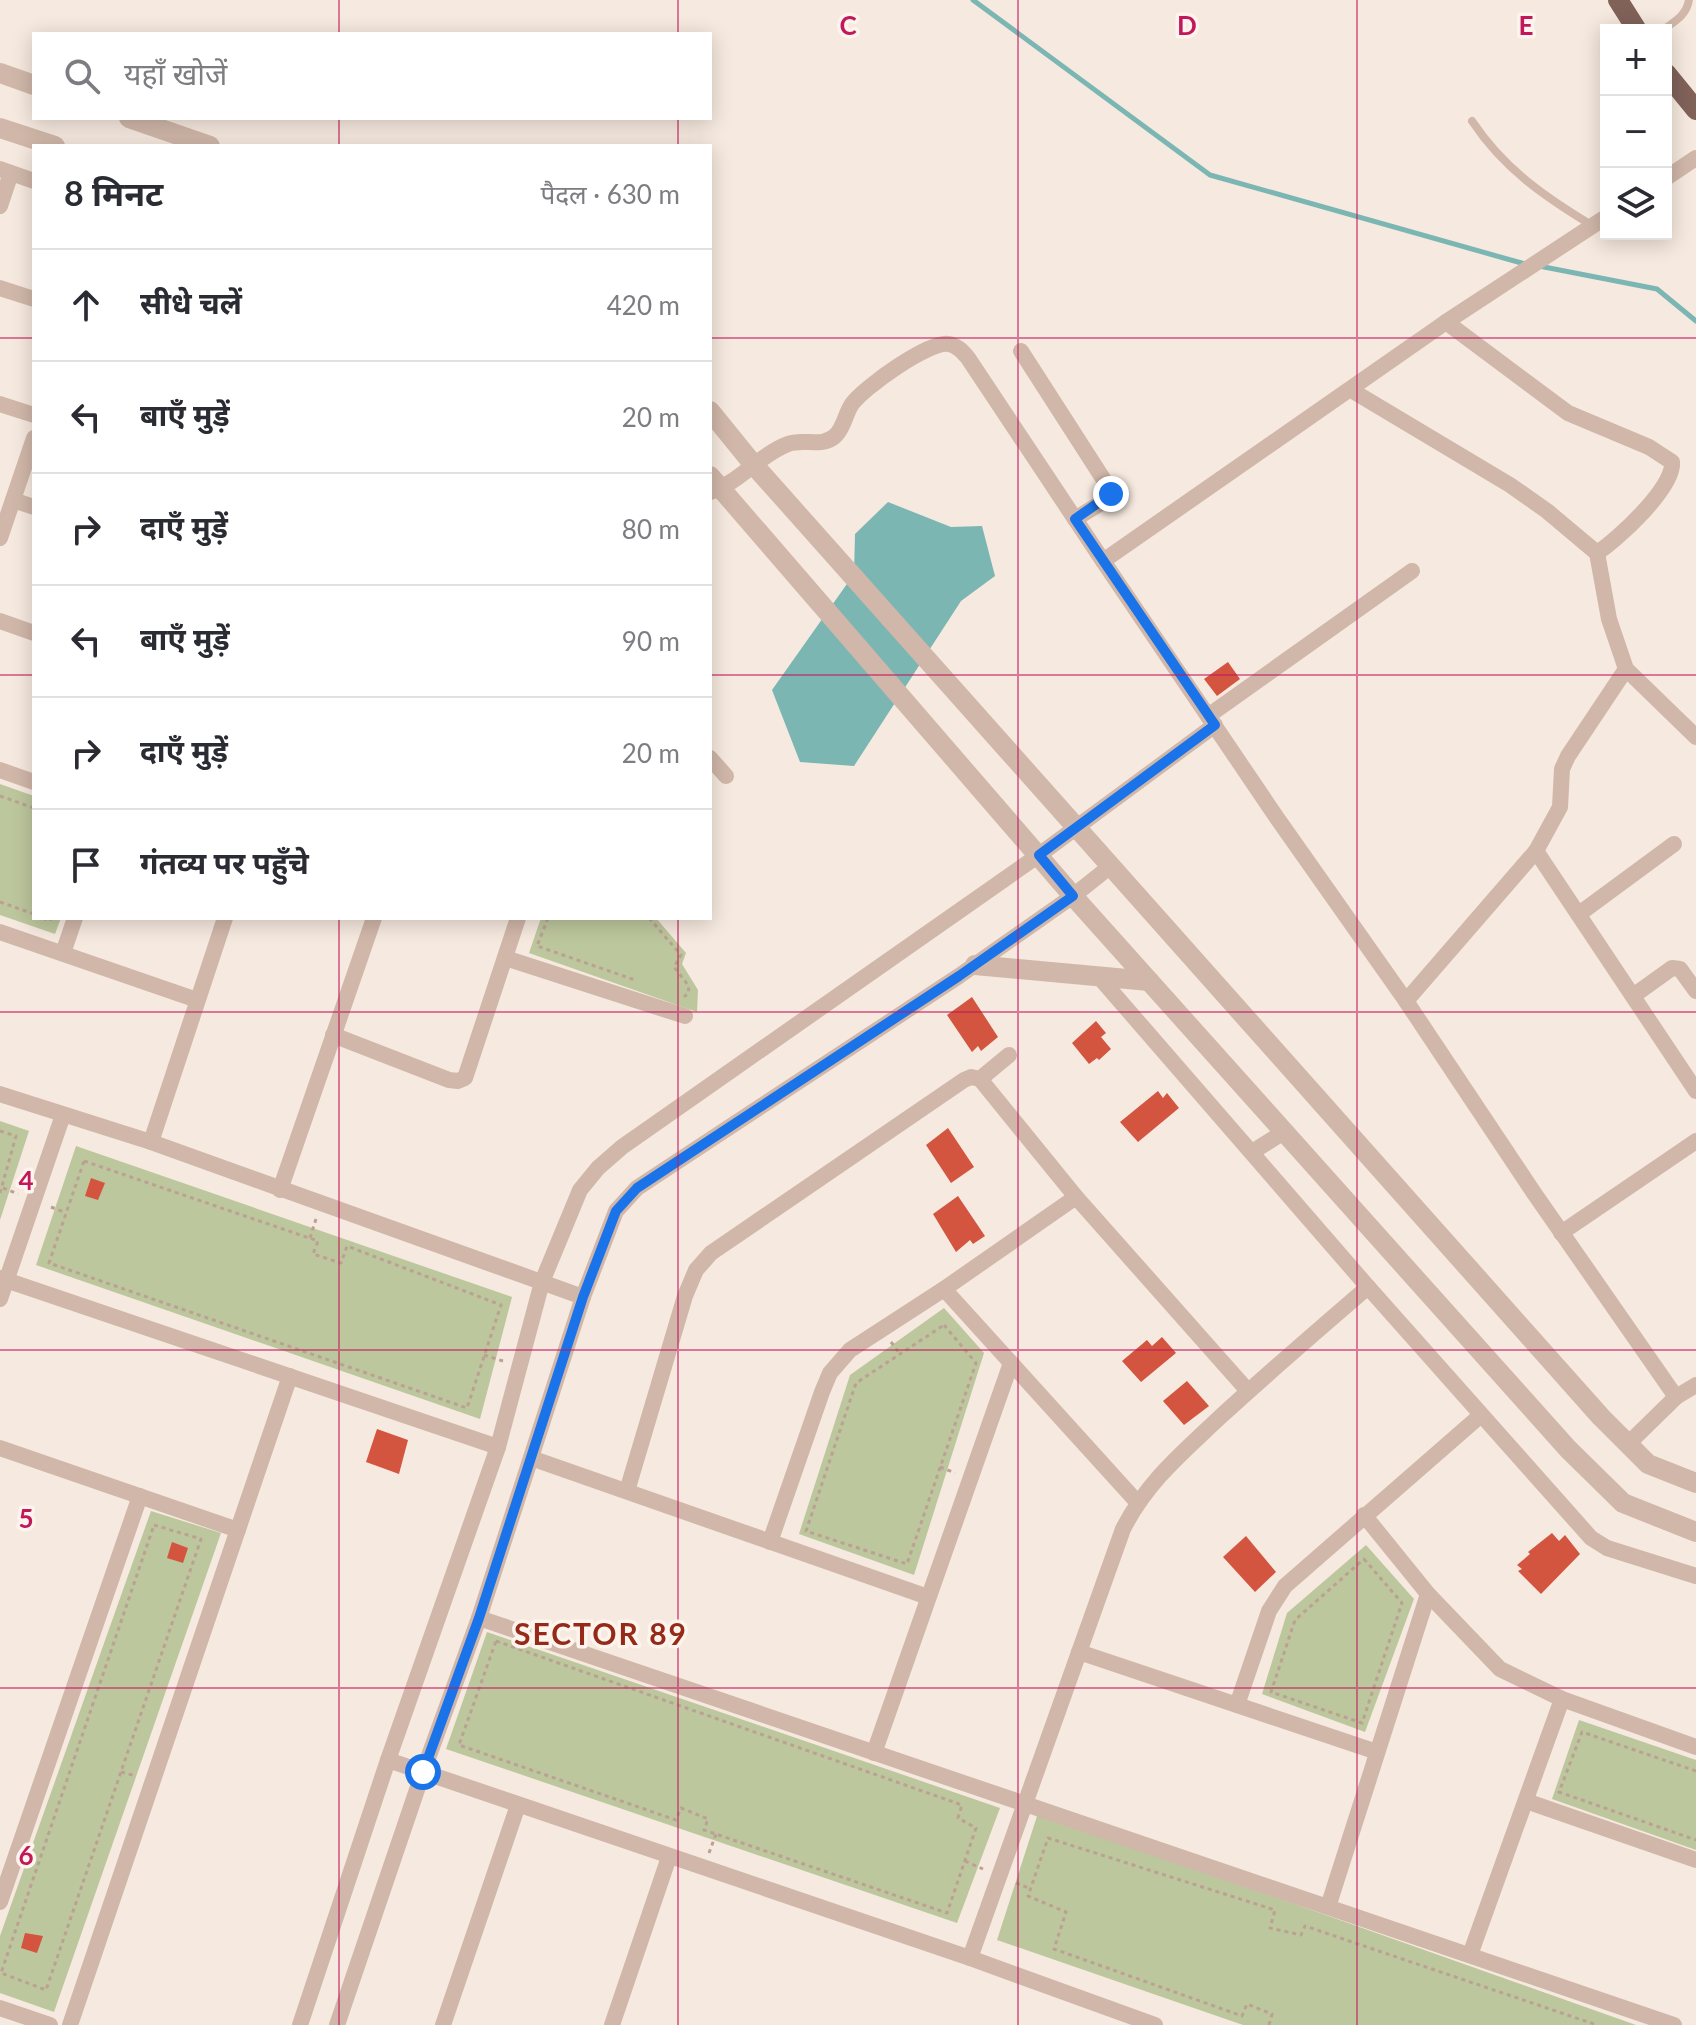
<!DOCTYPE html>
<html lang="hi">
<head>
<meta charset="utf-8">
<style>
	:root { --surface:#fff; --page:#f7f7f7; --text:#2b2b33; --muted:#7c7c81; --line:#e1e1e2 }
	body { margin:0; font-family:Lato,"Noto Sans Devanagari",sans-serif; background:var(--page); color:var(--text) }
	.controls { position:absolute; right:24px; top:24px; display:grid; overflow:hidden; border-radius:0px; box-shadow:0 4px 20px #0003 }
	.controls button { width:72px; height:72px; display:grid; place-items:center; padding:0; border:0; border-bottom:2px solid var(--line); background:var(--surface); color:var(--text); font:40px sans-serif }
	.stop { position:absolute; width:24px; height:24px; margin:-18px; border:6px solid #1a73e8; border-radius:50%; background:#fff }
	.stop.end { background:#1a73e8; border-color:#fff; box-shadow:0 2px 8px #0008 }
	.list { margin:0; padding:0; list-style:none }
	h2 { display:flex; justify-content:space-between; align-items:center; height:104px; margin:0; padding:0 32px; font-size:34px }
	h2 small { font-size:26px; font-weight:400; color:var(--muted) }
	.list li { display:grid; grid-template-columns:52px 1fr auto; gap:24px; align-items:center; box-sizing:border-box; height:112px; padding:0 32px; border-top:2px solid var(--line) }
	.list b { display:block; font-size:30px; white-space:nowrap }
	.list em { font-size:26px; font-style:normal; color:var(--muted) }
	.icon { flex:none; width:44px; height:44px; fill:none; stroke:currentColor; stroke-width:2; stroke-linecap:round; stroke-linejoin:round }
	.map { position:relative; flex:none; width:1696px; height:2025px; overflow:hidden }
	.search { position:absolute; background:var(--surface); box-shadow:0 4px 20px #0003; left:32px; top:32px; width:680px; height:88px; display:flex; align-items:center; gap:20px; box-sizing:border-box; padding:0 28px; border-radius:0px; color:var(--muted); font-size:30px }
	.panel { position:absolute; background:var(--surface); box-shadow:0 4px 20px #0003; left:32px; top:144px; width:680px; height:776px; border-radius:0px }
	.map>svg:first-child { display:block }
	.green { fill:#bdc79d }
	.water { fill:#7bb6b3 }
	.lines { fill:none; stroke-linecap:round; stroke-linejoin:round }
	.stream { stroke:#7bb6b3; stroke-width:5 }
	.building { fill:#d35540 }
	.path { stroke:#bca093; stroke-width:3; stroke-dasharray:4 4; stroke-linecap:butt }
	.service { stroke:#d0b7a9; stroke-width:8 }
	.minor { stroke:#d0b7a9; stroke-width:16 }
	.tertiary { stroke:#d0b7a9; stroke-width:20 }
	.primary { stroke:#806259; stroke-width:20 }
	.route { stroke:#1a73e8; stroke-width:10 }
	.grid { fill:none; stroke:#c2185b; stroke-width:2; stroke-opacity:0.55 }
	.labels { text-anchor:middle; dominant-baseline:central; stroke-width:7; stroke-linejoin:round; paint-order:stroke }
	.district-label { font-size:30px; font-weight:bold; letter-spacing:2px; fill:#952a19; stroke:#fcf4ed }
	.grid-label { font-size:26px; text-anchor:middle; font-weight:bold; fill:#c2185b; stroke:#fcf4ed; stroke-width:7; stroke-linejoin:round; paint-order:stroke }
</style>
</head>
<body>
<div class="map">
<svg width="1696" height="2025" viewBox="0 0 1696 2025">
	<rect width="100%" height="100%" fill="#f6e9df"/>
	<g class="green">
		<path d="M0 784 34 796V918H61L55 934 0 915Z"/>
		<path d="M541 918H656L686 953 682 964 698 990 697 1012 529 953Z"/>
		<path d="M0 1121 29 1131 0 1220Z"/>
		<path d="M76 1146 512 1297 480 1419 36 1265Z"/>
		<path d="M944 1308 984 1353 914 1575 799 1534 850 1375Z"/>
		<path d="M151 1511 221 1533 54 2012 0 1993V1936Z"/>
		<path d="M1366 1545 1414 1599 1365 1732 1262 1694 1287 1613Z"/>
		<path d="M487 1632 1000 1808 957 1923 446 1749Z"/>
		<path d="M1579 1720 1696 1760V1850L1552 1799Z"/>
		<path d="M1038 1813 1636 2025H1243L997 1940Z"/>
	</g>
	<path class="water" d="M888 502 951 527 982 526 995 576 961 601 854 766 800 762 772 690 854 574 855 534Z"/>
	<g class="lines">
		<g class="stream">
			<path d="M973 0 1210 175 1525 264"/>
			<path d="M1539 266 1657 289 1696 321"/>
		</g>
	</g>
	<g class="building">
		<path d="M1228 662 1240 679 1217 696 1204 679Z"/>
		<path d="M972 997 998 1037 981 1051 978 1046 972 1052 947 1015Z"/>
		<path d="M1096 1021 1106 1033 1101 1037 1111 1049 1099 1060 1097 1058 1089 1064 1072 1043Z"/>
		<path d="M1158 1091 1163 1098 1167 1093 1179 1108 1138 1142 1120 1122Z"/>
		<path d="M948 1128 974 1167 951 1183 926 1145Z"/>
		<path d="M91 1178 105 1183 98 1200 85 1196Z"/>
		<path d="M958 1196 985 1236 973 1244 970 1240 956 1252 933 1214Z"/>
		<path d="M1162 1337 1176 1353 1141 1382 1122 1361 1147 1340 1152 1346Z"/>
		<path d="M1187 1381 1209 1406 1184 1425 1163 1401Z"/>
		<path d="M377 1429 408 1440 399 1474 366 1462Z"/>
		<path d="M1552 1533 1559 1541 1565 1535 1580 1554 1541 1594 1518 1571 1522 1569 1517 1565 1530 1554 1528 1552Z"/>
		<path d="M1246 1536 1276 1572 1255 1592 1223 1557Z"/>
		<path d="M172 1542 188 1548 183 1563 167 1558Z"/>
		<path d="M25 1933 43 1936 37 1953 21 1948Z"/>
	</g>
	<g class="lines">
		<g class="path">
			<path d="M0 796 34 808"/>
			<path d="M0 902 34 914"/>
			<path d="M43 918 50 921 51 918"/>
			<path d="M548 918 537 946 635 980"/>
			<path d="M649 918 681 955 674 967 688 985 689 992 684 997"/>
			<path d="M0 1131 16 1136 0 1193"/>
			<path d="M84 1161 318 1241 313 1254 341 1263 347 1246 501 1305 467 1408 49 1263Z"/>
			<path d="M3 1188 18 1194"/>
			<path d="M51 1207 66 1213"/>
			<path d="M310 1238 316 1219"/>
			<path d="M944 1325 976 1363 907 1564 806 1531 856 1383Z"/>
			<path d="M891 1342 900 1354"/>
			<path d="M484 1355 503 1361"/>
			<path d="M940 1467 955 1473"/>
			<path d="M154 1525 201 1539 46 1990 1 1973Z"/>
			<path d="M1364 1559 1402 1603 1362 1723 1271 1692 1295 1620Z"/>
			<path d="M496 1641 962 1805 958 1818 976 1828 947 1913 704 1830 708 1819 681 1808 676 1820 459 1745Z"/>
			<path d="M1696 1771 1582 1732 1559 1792 1696 1840"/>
			<path d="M121 1772 136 1776"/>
			<path d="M709 1853 716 1834"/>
			<path d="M965 1861 983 1869"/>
			<path d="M1016 1883 1031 1889"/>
			<path d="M1269 2025 1272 2014 1247 2004 1242 2016 1054 1949 1066 1912 1028 1896 1048 1838 1275 1910 1270 1928 1301 1935 1305 1926 1597 2025"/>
		</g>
		<g class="service">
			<path d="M1663 30C1675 21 1686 16 1689 0"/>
			<path d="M1472 121C1504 169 1545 197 1593 226"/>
		</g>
		<g class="minor">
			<path d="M0 169 34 181"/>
			<path d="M1666 178 1696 158"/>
			<path d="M0 206 11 173"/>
			<path d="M1606 217 1446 322 1103 561 1277 818 1406 1001 1534 1193 1676 1397 1696 1385"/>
			<path d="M0 288 34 299"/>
			<path d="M1446 322 1568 413 1649 447 1672 462C1675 487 1617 540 1597 553"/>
			<path d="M1021 351 1111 491 1109 498 1075 519"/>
			<path d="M1351 390 1510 485 1547 511 1597 553 1609 619 1626 669 1696 737"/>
			<path d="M0 404 34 415"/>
			<path d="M710 492C739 483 759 455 788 444 803 438 822 448 835 436 844 428 845 414 852 404 863 388 930 340 949 344 958 346 963 352 968 358L1103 561"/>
			<path d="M13 500 34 507"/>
			<path d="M0 538 34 438"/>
			<path d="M0 621 34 633"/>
			<path d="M1208 716 1412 571"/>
			<path d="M710 758 726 776"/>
			<path d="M0 770 34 782"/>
			<path d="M1536 851 1696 1091"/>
			<path d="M1579 914 1674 844"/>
			<path d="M0 932 197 1000"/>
			<path d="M63 953 75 918"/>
			<path d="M505 958 685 1016"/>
			<path d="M1100 978 1368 1287 1591 1538 1607 1548 1696 1576"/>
			<path d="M1633 996 1672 968 1680 969 1696 991"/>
			<path d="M1406 1001 1536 851 1560 807 1562 769 1568 756 1626 669"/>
			<path d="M333 1035 449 1080 458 1081 465 1078 518 918"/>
			<path d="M980 1079 1076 1197 1248 1391"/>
			<path d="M0 1094 151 1142 583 1297"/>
			<path d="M151 1142 225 918"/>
			<path d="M1252 1152 1284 1132"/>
			<path d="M280 1190 374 918"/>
			<path d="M1561 1233 1696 1141"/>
			<path d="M0 1278 498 1447"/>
			<path d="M944 1289 1137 1502"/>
			<path d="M0 1299 63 1115"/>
			<path d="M1628 1444 1676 1397"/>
			<path d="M0 1448 238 1530"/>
			<path d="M531 1458 928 1597"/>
			<path d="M627 1491 685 1296 696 1270 711 1253 964 1080 971 1077 980 1079 1009 1055"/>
			<path d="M1364 1515 1428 1594 1500 1669 1562 1699 1696 1747"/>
			<path d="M770 1542 822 1392 830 1373 850 1350 944 1289 1076 1197"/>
			<path d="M479 1618 1674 2025"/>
			<path d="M1079 1652 1377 1752"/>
			<path d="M1237 1705 1269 1611 1285 1586 1481 1415"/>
			<path d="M874 1753 1011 1363"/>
			<path d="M388 1760 970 1958 1155 2025"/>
			<path d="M1526 1801 1696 1860"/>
			<path d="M0 1902 140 1496"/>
			<path d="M1328 1907 1428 1594"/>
			<path d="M1470 1955 1562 1699"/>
			<path d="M970 1958 1123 1529C1147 1482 1181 1454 1219 1418 1268 1373 1318 1330 1368 1287"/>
			<path d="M0 2008 50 2025"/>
			<path d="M70 2025 290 1376"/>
			<path d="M300 2025 388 1760 498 1447 542 1282 580 1190 598 1168 622 1147 1039 855 1215 725"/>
			<path d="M337 2025 423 1772 479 1618 583 1297 616 1211 637 1188 959 976 1073 896 1112 865"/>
			<path d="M443 2025 518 1805"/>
			<path d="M612 2025 669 1857"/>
		</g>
		<g class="tertiary">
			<path d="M0 73 34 85"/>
			<path d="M129 118 210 146"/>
			<path d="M0 128 55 146"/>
			<path d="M710 411 753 464 1601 1417 1648 1464 1696 1483"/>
			<path d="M710 476 1073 896 1568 1449 1623 1503 1696 1532"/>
			<path d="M975 965 1149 981"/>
		</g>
		<g class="primary">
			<path d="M1618 0 1637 30"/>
			<path d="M1666 73 1696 110"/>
		</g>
	</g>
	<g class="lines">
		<path class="route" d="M423 1772 479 1618 583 1297 616 1211 637 1188 959 976 1073 896 1039 855 1215 725 1075 519 1111 494"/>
	</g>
	<path class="grid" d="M339 0V34M678 0V34M1018 0V2025M1357 0V2025M339 118V146M678 118V146M0 338H34M710 338H1696M0 675H34M710 675H1696M339 918V2025M678 918V2025M0 1012H1696M0 1350H1696M0 1688H1696"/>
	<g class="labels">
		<g class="district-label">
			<text x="601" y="1633">SECTOR 89</text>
		</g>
	</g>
	<g class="grid-label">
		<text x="848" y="35">C</text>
		<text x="1187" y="35">D</text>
		<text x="1526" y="35">E</text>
		<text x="26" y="1190">4</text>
		<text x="26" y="1528">5</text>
		<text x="26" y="1865">6</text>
	</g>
</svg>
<div class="controls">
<button>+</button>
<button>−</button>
<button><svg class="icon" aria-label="layers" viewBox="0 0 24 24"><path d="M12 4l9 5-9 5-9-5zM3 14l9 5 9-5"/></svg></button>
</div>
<div class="stop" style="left:423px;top:1772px"></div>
<div class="stop end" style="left:1111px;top:494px"></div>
<div class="search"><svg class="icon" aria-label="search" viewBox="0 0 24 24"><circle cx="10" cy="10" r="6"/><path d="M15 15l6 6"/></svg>यहाँ खोजें</div>
<section class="panel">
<h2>8 मिनट<small>पैदल · 630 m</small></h2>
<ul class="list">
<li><svg class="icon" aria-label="ahead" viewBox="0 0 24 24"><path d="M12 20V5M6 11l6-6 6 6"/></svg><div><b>सीधे चलें</b></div><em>420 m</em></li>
<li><svg class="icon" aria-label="left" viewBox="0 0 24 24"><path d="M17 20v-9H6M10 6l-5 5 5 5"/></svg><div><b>बाएँ मुड़ें</b></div><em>20 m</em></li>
<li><svg class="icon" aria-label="right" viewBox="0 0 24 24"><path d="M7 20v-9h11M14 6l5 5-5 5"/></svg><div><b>दाएँ मुड़ें</b></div><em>80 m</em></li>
<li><svg class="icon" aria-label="left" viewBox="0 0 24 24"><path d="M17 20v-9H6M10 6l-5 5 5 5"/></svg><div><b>बाएँ मुड़ें</b></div><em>90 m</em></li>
<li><svg class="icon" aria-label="right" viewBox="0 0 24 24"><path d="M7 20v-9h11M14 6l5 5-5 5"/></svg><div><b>दाएँ मुड़ें</b></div><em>20 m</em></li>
<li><svg class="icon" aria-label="arrive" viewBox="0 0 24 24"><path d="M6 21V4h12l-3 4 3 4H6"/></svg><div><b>गंतव्य पर पहुँचे</b></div></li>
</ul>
</section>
</div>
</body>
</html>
